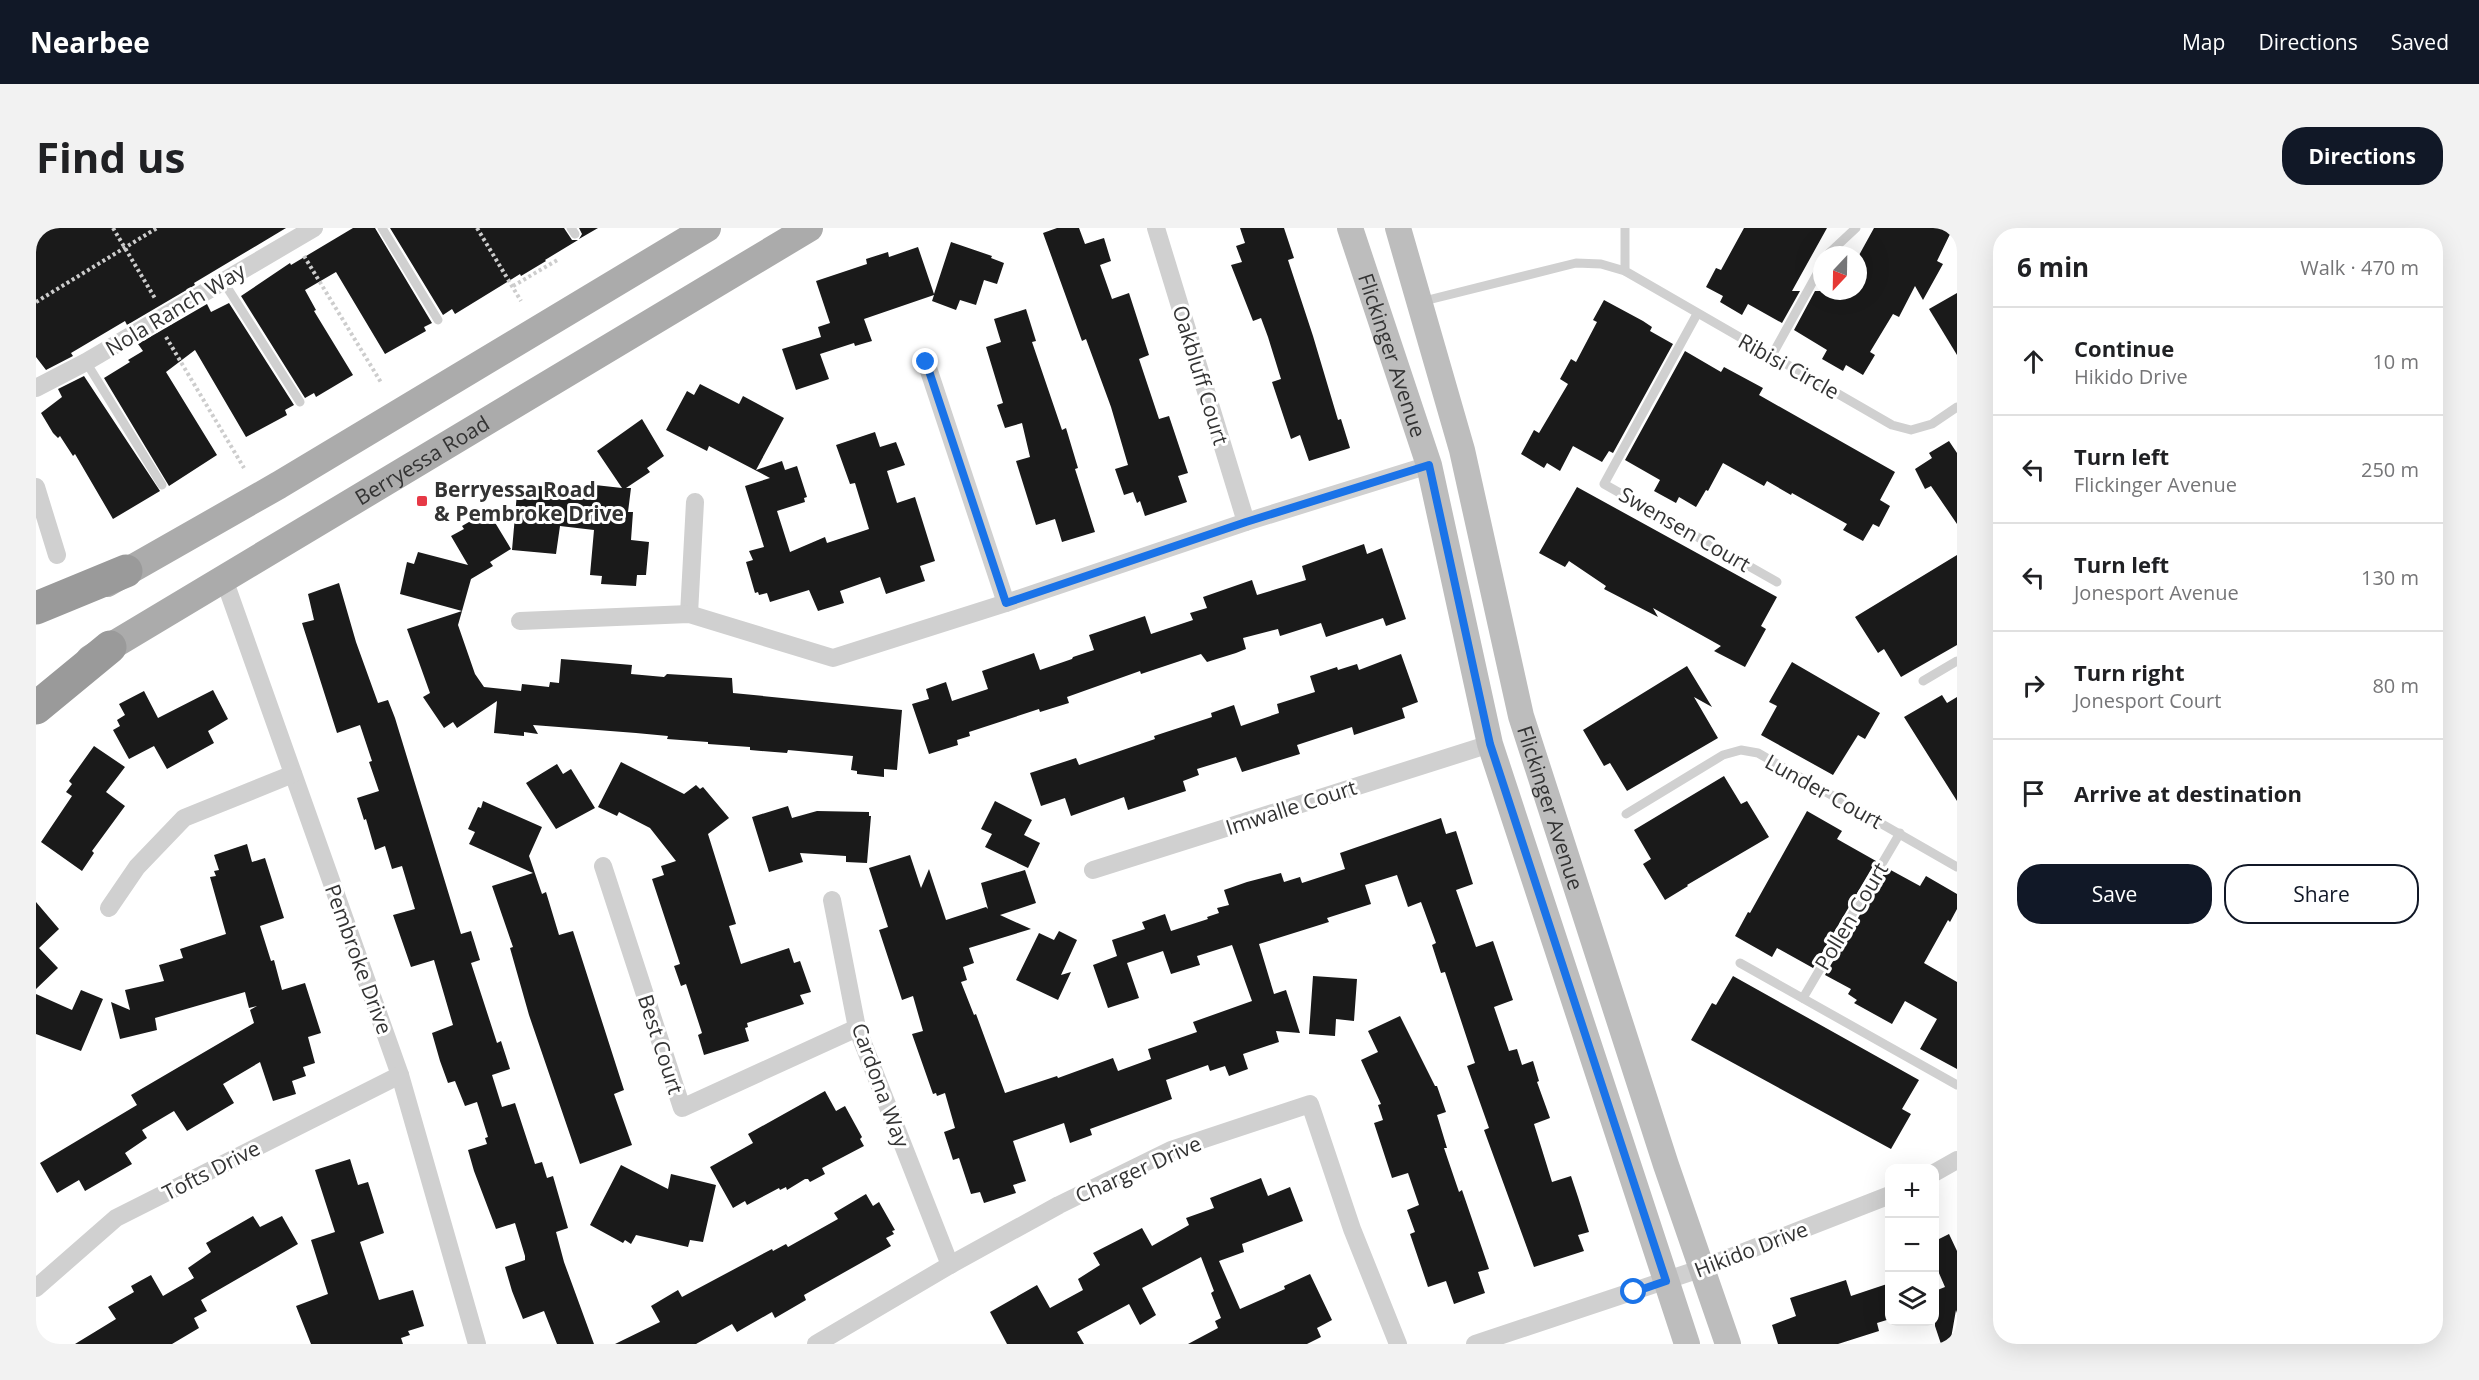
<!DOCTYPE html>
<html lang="en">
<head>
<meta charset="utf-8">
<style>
	:root { --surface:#fff; --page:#f2f2f2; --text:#202124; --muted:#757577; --line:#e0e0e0; --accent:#111827 }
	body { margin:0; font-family:"Open Sans",sans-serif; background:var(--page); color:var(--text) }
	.controls { position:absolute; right:18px; bottom:18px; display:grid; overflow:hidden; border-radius:12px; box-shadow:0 6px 24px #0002 }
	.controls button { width:54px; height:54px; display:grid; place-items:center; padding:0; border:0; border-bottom:2px solid var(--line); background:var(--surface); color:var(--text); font:30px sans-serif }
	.compass { position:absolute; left:1777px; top:18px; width:54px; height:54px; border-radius:50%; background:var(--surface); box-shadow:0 6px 24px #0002; rotate:202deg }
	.stop { position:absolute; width:18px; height:18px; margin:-14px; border:4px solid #1a73e8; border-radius:50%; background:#fff }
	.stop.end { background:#1a73e8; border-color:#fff; box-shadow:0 2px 6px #0008 }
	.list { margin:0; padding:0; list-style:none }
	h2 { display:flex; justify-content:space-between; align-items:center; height:78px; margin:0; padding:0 24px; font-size:26px }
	h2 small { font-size:20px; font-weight:400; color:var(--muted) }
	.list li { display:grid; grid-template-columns:39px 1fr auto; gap:18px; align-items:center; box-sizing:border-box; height:108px; padding:0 24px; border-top:2px solid var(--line) }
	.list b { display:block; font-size:22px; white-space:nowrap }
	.list p { margin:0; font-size:20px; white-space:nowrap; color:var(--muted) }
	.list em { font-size:20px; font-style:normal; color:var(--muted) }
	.actions { display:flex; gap:12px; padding:18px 24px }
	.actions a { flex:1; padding:14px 0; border:2px solid var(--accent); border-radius:24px; text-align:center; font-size:21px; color:var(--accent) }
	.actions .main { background:var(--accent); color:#fff }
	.icon { flex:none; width:33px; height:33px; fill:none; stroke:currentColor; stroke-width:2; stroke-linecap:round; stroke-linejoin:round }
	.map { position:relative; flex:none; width:1921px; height:1116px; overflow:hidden; border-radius:24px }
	header { display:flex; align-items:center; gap:36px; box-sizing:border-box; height:84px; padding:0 30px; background:var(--accent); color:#fff }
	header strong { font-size:28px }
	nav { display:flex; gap:33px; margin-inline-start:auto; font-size:21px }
	.intro { display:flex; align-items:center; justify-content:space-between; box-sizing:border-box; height:144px; padding:0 36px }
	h1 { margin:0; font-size:42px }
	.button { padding:15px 27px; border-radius:24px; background:var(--accent); color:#fff; font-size:21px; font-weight:700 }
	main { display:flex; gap:36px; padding:0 36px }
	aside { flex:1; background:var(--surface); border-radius:24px; box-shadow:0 6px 24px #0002 }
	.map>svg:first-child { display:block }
	.building { fill:#1a1a1a }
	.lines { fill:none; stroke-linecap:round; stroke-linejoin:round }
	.path { stroke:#cdcdcd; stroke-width:4; stroke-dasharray:3 3; stroke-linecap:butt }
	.lane { stroke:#d0d0d0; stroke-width:9 }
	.street { stroke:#d0d0d0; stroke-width:18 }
	.secondary { stroke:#bdbdbd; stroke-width:26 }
	.primary { stroke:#ababab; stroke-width:28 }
	.highway { stroke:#9a9a9a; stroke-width:33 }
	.route { stroke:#1a73e8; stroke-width:8 }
	.poi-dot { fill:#e63946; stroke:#fff; stroke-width:2 }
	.labels { text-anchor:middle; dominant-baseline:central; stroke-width:6; stroke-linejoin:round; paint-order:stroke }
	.street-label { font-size:21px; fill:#333; stroke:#fff }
	.poi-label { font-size:21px; font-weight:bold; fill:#333; stroke:#fff; text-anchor:start }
</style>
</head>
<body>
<header>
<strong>Nearbee</strong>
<nav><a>Map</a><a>Directions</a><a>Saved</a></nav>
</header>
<div class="intro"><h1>Find us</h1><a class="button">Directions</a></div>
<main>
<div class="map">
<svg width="1921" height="1116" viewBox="0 0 1921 1116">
	<rect width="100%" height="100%" fill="#fff"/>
	<g class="building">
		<path d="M0 0H250L158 55 159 57 91 97 89 93 35 125 37 128 10 142 0 129Z"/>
		<path d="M317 0H339L396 95 388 99 390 103 349 126 300 44 269 62 280 82 278 83 317 147 280 169 278 165 269 170 205 68 254 35 255 37Z"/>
		<path d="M354 0H528L536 12H542L509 32 510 33 485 48 484 46 419 86 416 81 407 87Z"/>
		<path d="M543 0H562L543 11 546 6Z"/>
		<path d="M1021 0H1043L1049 16 1068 10 1075 33 1064 37 1076 71 1093 65 1113 127 1103 131 1123 191 1133 188 1152 245 1142 248 1151 274 1109 288 1104 273 1101 275 1097 264 1088 267 1079 241 1092 237 1075 179 1050 111 1046 113 1007 5Z"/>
		<path d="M1204 0H1248L1258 30 1252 32 1277 108 1302 192 1305 191 1314 220 1273 233 1264 207 1255 211 1236 154 1245 151 1232 109 1225 90 1217 93 1195 37 1206 34 1200 18 1209 15Z"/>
		<path d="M1708 0H1791L1756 63H1764L1746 95 1712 76 1706 87 1684 74 1687 68 1670 59 1680 40 1685 42Z"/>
		<path d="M1838 0H1917L1901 33 1907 36 1887 72 1879 58 1863 89 1857 86 1834 124 1839 127 1827 147 1810 137 1807 143 1786 131 1791 122 1758 102 1779 63H1822V29Z"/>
		<path d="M915 14 956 28 955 30 968 35 961 56 948 52 940 77 924 72 920 82 896 73 898 67 828 91 836 113 819 118 818 115 784 126 793 151 760 162 746 121 785 109 782 99 794 95 780 53 831 36 830 31 852 24 853 29 882 19 898 66Z"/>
		<path d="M1921 65V127L1893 81Z"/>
		<path d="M1568 72 1607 93 1616 99 1614 103 1637 116 1577 225 1573 223 1566 234 1537 218 1524 243 1511 235 1508 240 1485 226 1498 202 1503 205 1532 156 1524 151 1535 131 1540 134 1561 94 1557 92Z"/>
		<path d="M193 75 258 177 249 182 251 187 210 209 159 122 130 144 181 227 133 258 68 150 94 134 92 132 107 123 102 116 171 76 175 84Z"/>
		<path d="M990 81 1000 113 996 114 1026 202 1030 200 1042 240 1039 241 1059 304 1026 314 1019 291 1000 297 980 233 994 229 986 195 969 200 961 177 967 175 950 119 965 114 958 91Z"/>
		<path d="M1649 123 1685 144 1688 139 1727 160 1723 167 1859 244 1844 272 1854 278 1843 299 1837 296 1827 313 1807 302 1811 296 1756 265 1755 267 1731 253 1728 258 1687 235 1672 263 1670 262 1660 279 1643 269 1640 275 1618 263 1624 252 1589 232Z"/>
		<path d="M48 148 124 263 77 291 39 226 37 228 24 208 22 210 17 205 5 185 26 169 22 161Z"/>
		<path d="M664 156 703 176 707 168 748 190 720 242 746 233 749 242 761 238 771 269 768 270 769 274 741 283 754 324 789 309 791 315 833 301 819 255 814 256 800 217 839 204 844 219 860 214 869 237 851 243 861 275 879 269 899 333 884 338 889 353 850 366 844 349 804 363 808 375 782 383 773 362 734 374 731 365 723 367 722 364 719 365 710 334 717 332 713 323 728 319 709 258 734 250 673 218 671 223 630 202 651 163 658 167Z"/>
		<path d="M606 191 628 228 611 240 614 244 590 260H595L592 284H597L595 312 613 314 610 347H601L600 358 565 356 566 348 554 347 558 302 524 298 520 326 476 322 481 265 494 266 495 257 550 263V256L586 260 561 223Z"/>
		<path d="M1913 213 1921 225V296L1895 258 1889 261 1879 241 1896 230 1893 225Z"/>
		<path d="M1541 259 1741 369 1725 398 1730 401 1709 439 1678 423 1685 418 1617 380 1622 389 1568 361 1570 358 1533 333 1529 339 1503 325Z"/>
		<path d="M452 283 475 321 454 334 457 338 435 351 426 383 364 366 371 334 378 336 382 324 432 337 415 308 428 301 426 298Z"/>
		<path d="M1328 316 1331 326 1346 320 1370 391 1350 398 1347 390 1290 409 1285 395 1244 408 1242 401 1207 410 1210 421 1200 425 1171 434 1165 426 1105 446 1104 443 1031 469 1033 475 1004 484 1003 481 933 504 934 508 921 512 922 517 893 526 876 476 893 471 890 461 910 454 916 473 952 461 946 443 998 425 1004 442 1036 431 1037 429 1058 422 1053 407 1109 388 1115 406 1157 392 1154 385 1171 380 1167 369 1216 352 1221 367 1270 352 1266 338Z"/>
		<path d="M1921 327V417L1865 449 1848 421 1842 425 1819 389Z"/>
		<path d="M303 355 320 414 342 475 352 472 359 490 425 706 435 703 444 732 435 735 461 815 465 813 474 841 456 847 466 879 479 875 499 936 506 934 511 950 517 948 532 1000 520 1004 528 1034 558 1116H521L508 1083 487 1091 476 1063 469 1039 489 1032V1028L479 995 460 1001 438 943 432 922 451 916 449 910 452 909 441 874 429 878 419 853 412 855 404 833 396 805 417 797 398 732 375 739 357 687 379 681 366 638 356 641 349 618 339 622 330 591 328 592 321 570 343 563 333 534 336 533 324 497 301 505 266 395 278 392 272 366Z"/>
		<path d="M426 383 422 397 439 446 448 459 485 463 486 456 513 459 514 454 523 455 525 431 596 437 595 446 628 449 631 446 696 450 697 465 866 482 861 542 848 541V549L821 546V543L815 542 817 528 752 522 751 525 714 522V519L672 516V514L631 511 632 508 600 505 497 497 502 506 488 504V508L458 505 461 473 421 500 417 494 408 500 387 469 394 465 371 401Z"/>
		<path d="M1365 426 1382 474 1366 480 1369 490 1318 507 1316 499 1261 517 1264 526 1206 544 1200 529 1161 541 1163 547 1147 553 1150 563 1092 582 1088 569 1035 588 1029 570 1005 578 994 545 1040 530 1043 537 1119 511 1118 508 1176 489 1175 485 1198 477 1205 498 1243 485 1241 476 1279 464 1274 448 1301 439 1302 442 1321 436 1323 442Z"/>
		<path d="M1756 434 1844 485 1829 511 1822 507 1797 547 1725 507 1741 478 1733 474Z"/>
		<path d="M1651 438 1676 479 1658 469 1682 510 1591 563 1574 535 1568 538 1547 502Z"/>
		<path d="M177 462 192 491 172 503 178 515 131 541 118 518 93 531 77 502 84 498 81 492 89 487 83 476 108 463 122 490Z"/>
		<path d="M1906 467 1911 475 1921 469V573L1868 489Z"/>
		<path d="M58 518 89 539 70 564 89 578 56 623 58 625 46 643 5 614 36 568 30 564 36 556 33 553Z"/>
		<path d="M585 534 648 566 660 557 664 561 667 559 693 590 672 606 700 696 693 698 705 736 753 720 758 735 764 733 775 764 764 767 768 776 711 795 712 799 709 800 713 813 668 827 662 807 666 805 650 756 645 758 638 738 644 736 616 651 628 647 625 638 640 633 614 600 583 584 581 588 562 579Z"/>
		<path d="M521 536 527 546 535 541 559 580 520 601 490 555Z"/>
		<path d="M1688 548 1705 576 1711 573 1733 609 1651 657 1652 658 1629 672 1607 636 1615 631 1598 602Z"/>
		<path d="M447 573 506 599 493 628 506 666 510 664 523 707 537 703 588 862 578 866 596 917 544 936 493 787 474 720 477 719 456 658 497 645 433 616 439 604 432 601 442 579 445 580Z"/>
		<path d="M959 573 996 592 988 607 1004 615 992 640 949 619 956 606 945 601Z"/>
		<path d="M752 578 756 590 781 583 833 584V588H835L831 635 810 634V628L764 625 767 634 733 644 716 589Z"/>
		<path d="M1771 583 1806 603 1801 611 1840 633 1777 740 1741 720 1736 729 1699 708 1712 684 1714 685Z"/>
		<path d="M1405 590 1410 606 1420 603 1437 656 1420 662 1440 719 1457 713 1477 772 1458 779 1473 823 1481 821 1486 837 1497 833 1503 853 1501 854 1514 890 1498 896 1516 954 1535 948 1542 969 1553 1004 1542 1007 1548 1023 1498 1039 1448 902 1453 900 1431 838 1439 835 1409 744 1405 745 1396 717 1400 715 1385 674 1372 679 1361 647 1329 657 1335 676 1291 690 1293 694 1223 716 1238 766 1250 762 1264 805 1240 803 1243 814 1207 826 1212 841 1193 848 1189 838 1174 843 1172 837 1130 852 1136 871 1054 901 1056 907 1034 915 1028 895 977 913 990 953 977 957 980 965 948 975 944 964 935 966 923 930 917 932 908 904 919 900 909 865 901 868 900 865 897 866 876 806 887 803 877 768 866 772 843 702 852 699 833 640 874 627 885 660 893 641 910 692 950 679 952 681 945 655 989 642 1000 675 964 687 995 701 933 720 938 735 927 739 931 752 925 754 938 787 940 786 969 865 1021 848 1022 850 1077 830 1082 843 1115 831 1112 821 1161 804 1157 794 1216 773 1196 717 1161 728 1164 737 1135 746 1127 723 1091 735 1103 770 1072 780 1057 737 1081 728 1076 712 1109 701 1106 694 1129 686 1135 703 1172 691 1171 689 1183 685 1181 680 1193 677 1188 662 1211 654 1245 645 1248 654 1264 649 1266 655 1309 641 1304 625Z"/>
		<path d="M211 616 216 634 229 630 248 690 224 698 235 733 238 732 246 762 269 755 285 805 272 809 279 835 267 839 270 848 256 853 260 866 237 873 224 834 187 856 198 875 151 903 138 883 106 902 111 910 89 925 96 936 49 963 43 952 21 965 4 935 101 877 95 867 218 795 214 782 221 778 213 780 209 764 119 790 121 802 84 811 75 774 94 782 89 762 128 753 123 737 147 730 144 721 190 706 174 649 180 648 178 643 183 642 178 627Z"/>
		<path d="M1851 640 1884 658 1890 648 1921 666V681L1914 694 1912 692 1888 735 1921 754V841L1884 821 1901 791 1869 773 1856 796 1818 775 1821 772 1812 766 1815 761 1789 747Z"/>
		<path d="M0 674 23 701 3 720 22 740 0 761Z"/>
		<path d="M1023 703 1041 712 1025 747 1035 744 1022 772 980 752 1003 705 1018 712Z"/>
		<path d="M1277 748 1321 751 1318 793 1300 791 1299 808 1273 806Z"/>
		<path d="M1697 748 1883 852 1866 881 1875 886 1855 921 1655 812 1676 775 1680 777Z"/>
		<path d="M45 762 67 771 45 823 0 806V766L36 782Z"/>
		<path d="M1364 788 1399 858H1401L1410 884 1401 887 1411 920H1408L1423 964 1426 962 1453 1041 1442 1044 1449 1065 1418 1076 1410 1053 1392 1059 1374 1006 1379 1004 1371 982 1383 977 1372 945 1356 950 1338 895 1347 892 1342 877 1345 876 1325 832 1342 824 1332 803Z"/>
		<path d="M789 863 800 883 809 878 826 909 824 911 828 918 786 940 789 946 774 954 772 951H769L751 962 750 959 744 962 743 960 711 977 709 973 697 980 674 939 717 915 712 906Z"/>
		<path d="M314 931 322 957 332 954 348 1005 324 1014 343 1072 377 1062 388 1098 372 1103 374 1107 365 1110 367 1116H275L260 1078 292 1066 275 1012 299 1004 279 942Z"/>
		<path d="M585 937 632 961 635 946 680 957 667 1014 654 1012 652 1019 600 1007 595 1016 589 1012 587 1015 554 997Z"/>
		<path d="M1225 950 1232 968 1254 959 1267 993 1206 1016 1208 1024 1183 1033 1204 1081 1249 1061 1248 1058 1274 1046 1296 1092 1281 1100 1285 1109 1271 1116H1152L1182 1100 1179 1093 1185 1090 1175 1065 1178 1063 1165 1029 1106 1060 1120 1087 1104 1097 1093 1076 1041 1104 1048 1116H971L954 1084 1001 1057 1014 1080 1047 1062 1042 1051 1064 1037 1057 1025 1106 1000 1116 1018 1153 997 1150 990 1178 980 1174 970Z"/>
		<path d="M830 966 837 978 843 974 859 1002 856 1003 858 1006 850 1010 855 1018 768 1067 770 1072 739 1090 736 1084 701 1104 696 1096 660 1116H579L624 1094 615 1078 642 1062 646 1069 736 1021 737 1023 750 1016 752 1019 802 991 798 985Z"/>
		<path d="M217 988 224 999 246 988 262 1016 165 1072 171 1083 158 1090 163 1100 136 1116H39L80 1091 72 1079 98 1064 95 1058 115 1047 127 1068 158 1050 152 1040 175 1024 170 1015Z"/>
		<path d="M1913 1006 1921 1023V1085L1920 1082 1914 1116H1905L1899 1098V1063L1909 1059 1899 1036V1013Z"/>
		<path d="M1810 1052 1815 1068 1854 1055V1091L1841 1095 1843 1103 1802 1116H1742L1736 1097 1760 1088 1754 1070Z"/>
	</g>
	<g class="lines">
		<g class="path">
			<path d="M77 0 120 72"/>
			<path d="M441 0 485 73"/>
			<path d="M268 28 346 156"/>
			<path d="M477 58 523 31"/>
			<path d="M0 74 121 0"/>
			<path d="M130 109 208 240"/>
		</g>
		<g class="lane">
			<path d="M346 0 402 92"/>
			<path d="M535 0 539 6"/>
			<path d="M1589 0V43L1856 197 1875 202 1896 196 1921 179"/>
			<path d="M1791 27 1820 0"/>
			<path d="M187 53 264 174"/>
			<path d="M1384 74 1540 35 1565 36 1589 43"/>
			<path d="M1661 86 1568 256 1741 354"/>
			<path d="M1735 129 1786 37"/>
			<path d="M50 134 126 257"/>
			<path d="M1887 453 1921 433"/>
			<path d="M1590 586 1687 527 1705 522 1722 525 1921 639"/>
			<path d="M1704 735 1921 857"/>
			<path d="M1767 770 1864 605"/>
		</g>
		<g class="street">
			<path d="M1120 0 1210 294"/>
			<path d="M890 134 970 375"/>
			<path d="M0 160 50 134 278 0"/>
			<path d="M0 259 21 327"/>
			<path d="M188 351 364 847 441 1116"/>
			<path d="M653 386 659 274"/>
			<path d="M484 393 653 386 797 430 970 375 1210 294 1393 237"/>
			<path d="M567 638 646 880 821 800"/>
			<path d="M1057 642 1454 516"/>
			<path d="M796 672 821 800 914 1037"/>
			<path d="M73 680 101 639 148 590 257 546"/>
			<path d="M1898 945 1921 932"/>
			<path d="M0 1060 80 990 364 847"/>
			<path d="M780 1116 914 1037 1023 977 1135 922 1274 876 1316 1001 1362 1116"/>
			<path d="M1439 1116 1667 1040 1854 967"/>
		</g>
		<g class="secondary">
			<path id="s1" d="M1314 0 1393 237 1454 516 1651 1116"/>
			<path id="s2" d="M1362 0 1426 222 1485 488 1630 937 1692 1116"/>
		</g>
		<g class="primary">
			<path d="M71 355 243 257 671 0"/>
			<path id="s3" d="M54 431 773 0"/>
		</g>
		<g class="highway">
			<path d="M0 380 90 343"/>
			<path d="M0 480 74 419"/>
		</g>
	</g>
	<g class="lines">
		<path class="route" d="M890 134 970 375 1210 294 1393 237 1454 516 1630 1053 1598 1064"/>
	</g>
	<rect class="poi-dot" x="380" y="267" width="12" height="12" rx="3"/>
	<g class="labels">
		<g class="street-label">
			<text transform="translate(139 81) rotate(-31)">Nola Ranch Way</text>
			<text stroke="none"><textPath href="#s1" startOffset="134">Flickinger Avenue</textPath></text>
			<text transform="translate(1753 138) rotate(29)">Ribisi Circle</text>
			<text transform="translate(1165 147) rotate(73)">Oakbluff Court</text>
			<text stroke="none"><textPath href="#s3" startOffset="387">Berryessa Road</textPath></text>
			<text transform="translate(1649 301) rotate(30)">Swensen Court</text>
			<text transform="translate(1788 563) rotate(29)">Lunder Court</text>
			<text transform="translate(1255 579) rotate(-18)">Imwalle Court</text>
			<text stroke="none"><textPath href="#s2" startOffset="600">Flickinger Avenue</textPath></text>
			<text transform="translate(1815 688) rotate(-59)">Pollen Court</text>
			<text transform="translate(323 731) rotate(70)">Pembroke Drive</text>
			<text transform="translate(625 816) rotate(72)">Best Court</text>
			<text transform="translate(845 857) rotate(70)">Cardona Way</text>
			<text transform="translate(1102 941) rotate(-24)">Charger Drive</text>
			<text transform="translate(175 942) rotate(-27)">Tofts Drive</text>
			<text transform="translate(1715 1021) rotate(-21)">Hikido Drive</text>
		</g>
		<g class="poi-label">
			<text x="398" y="261">Berryessa Road<tspan x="398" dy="24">&amp; Pembroke Drive</tspan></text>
		</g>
	</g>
</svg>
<div class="controls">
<button>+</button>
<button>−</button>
<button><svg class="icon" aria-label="layers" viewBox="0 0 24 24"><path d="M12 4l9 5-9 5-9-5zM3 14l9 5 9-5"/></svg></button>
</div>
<svg class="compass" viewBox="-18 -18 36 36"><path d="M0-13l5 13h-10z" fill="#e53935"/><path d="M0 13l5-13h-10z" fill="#757577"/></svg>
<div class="stop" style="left:1598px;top:1064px"></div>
<div class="stop end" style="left:890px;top:134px"></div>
</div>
<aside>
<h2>6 min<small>Walk · 470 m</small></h2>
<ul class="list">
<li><svg class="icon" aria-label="ahead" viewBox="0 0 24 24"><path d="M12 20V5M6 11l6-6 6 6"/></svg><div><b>Continue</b><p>Hikido Drive</p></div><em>10 m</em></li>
<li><svg class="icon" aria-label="left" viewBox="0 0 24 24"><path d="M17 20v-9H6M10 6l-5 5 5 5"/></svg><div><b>Turn left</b><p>Flickinger Avenue</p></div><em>250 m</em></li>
<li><svg class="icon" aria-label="left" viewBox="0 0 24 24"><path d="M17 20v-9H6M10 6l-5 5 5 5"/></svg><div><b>Turn left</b><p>Jonesport Avenue</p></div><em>130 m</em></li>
<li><svg class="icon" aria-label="right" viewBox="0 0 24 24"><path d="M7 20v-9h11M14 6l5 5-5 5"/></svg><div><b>Turn right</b><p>Jonesport Court</p></div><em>80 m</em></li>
<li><svg class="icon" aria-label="arrive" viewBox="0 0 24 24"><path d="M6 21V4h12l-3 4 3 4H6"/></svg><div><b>Arrive at destination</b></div></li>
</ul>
<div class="actions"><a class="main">Save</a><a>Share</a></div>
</aside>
</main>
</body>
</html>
